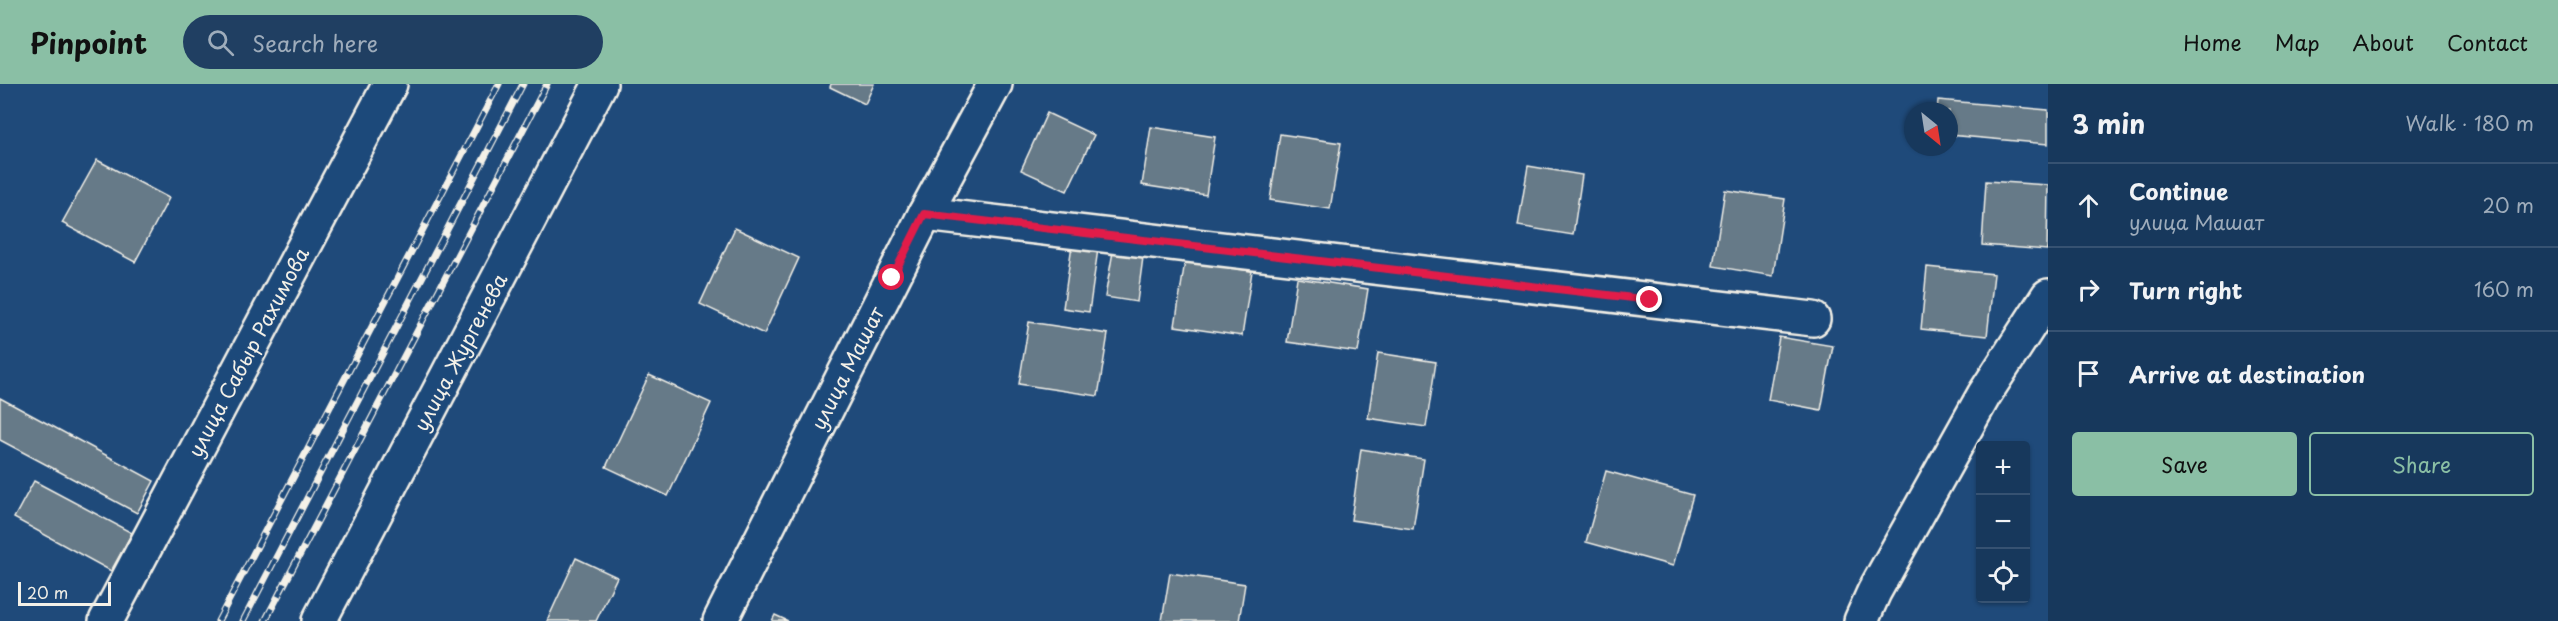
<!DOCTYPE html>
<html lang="en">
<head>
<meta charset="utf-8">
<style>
	:root { --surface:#17385c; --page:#203f62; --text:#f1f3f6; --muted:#9eacbb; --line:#365272; --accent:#8abfa5 }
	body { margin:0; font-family:"Playpen Sans",sans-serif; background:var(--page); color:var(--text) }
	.controls { position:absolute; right:18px; bottom:18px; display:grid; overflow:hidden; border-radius:6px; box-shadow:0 2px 4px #0004 }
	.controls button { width:54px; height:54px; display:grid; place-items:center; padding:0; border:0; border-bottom:2px solid var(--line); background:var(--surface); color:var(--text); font:30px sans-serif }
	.compass { position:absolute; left:1904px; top:18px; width:54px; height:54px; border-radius:50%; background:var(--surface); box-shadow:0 2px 4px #0004; rotate:150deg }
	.scale { position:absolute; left:18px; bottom:15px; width:93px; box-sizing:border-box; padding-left:6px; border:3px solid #f4f1e8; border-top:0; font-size:16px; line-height:21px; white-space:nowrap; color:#f4f1e8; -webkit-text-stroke:4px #1f4a7a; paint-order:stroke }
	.stop { position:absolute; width:18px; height:18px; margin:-14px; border:4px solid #e11d48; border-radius:50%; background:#fff }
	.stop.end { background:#e11d48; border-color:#fff; box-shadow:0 2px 6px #0008 }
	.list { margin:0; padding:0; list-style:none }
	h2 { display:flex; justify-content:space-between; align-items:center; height:78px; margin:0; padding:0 24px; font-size:26px }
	h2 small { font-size:20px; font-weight:400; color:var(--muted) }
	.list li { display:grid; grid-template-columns:39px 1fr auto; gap:18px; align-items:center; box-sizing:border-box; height:84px; padding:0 24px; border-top:2px solid var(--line) }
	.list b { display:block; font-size:22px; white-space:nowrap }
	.list p { margin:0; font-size:20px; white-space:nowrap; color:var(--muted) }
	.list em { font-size:20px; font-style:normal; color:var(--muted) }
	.actions { display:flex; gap:12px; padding:18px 24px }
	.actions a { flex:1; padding:14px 0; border:2px solid var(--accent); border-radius:6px; text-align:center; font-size:21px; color:var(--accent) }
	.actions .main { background:var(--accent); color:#111 }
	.icon { flex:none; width:33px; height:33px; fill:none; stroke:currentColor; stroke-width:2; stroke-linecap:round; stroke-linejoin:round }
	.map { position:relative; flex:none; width:2048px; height:537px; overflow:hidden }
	header { display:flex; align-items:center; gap:36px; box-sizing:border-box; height:84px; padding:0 30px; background:var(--accent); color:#111 }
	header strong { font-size:28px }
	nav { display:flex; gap:33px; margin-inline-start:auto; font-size:21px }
	.search { width:420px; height:54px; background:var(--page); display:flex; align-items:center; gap:15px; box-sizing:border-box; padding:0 21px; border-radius:33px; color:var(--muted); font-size:22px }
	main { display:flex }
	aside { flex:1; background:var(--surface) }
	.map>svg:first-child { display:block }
	.building { fill:#667a88; stroke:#f4f1e8; stroke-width:1.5 }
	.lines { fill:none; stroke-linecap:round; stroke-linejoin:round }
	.minor-casing { stroke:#f4f1e8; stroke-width:38 }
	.minor { stroke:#1f4a7a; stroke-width:33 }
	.rail-casing { stroke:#f4f1e8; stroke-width:7 }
	.rail { stroke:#1f4a7a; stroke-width:4.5; stroke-dasharray:14; stroke-linecap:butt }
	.route { stroke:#e11d48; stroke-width:8 }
	.labels { text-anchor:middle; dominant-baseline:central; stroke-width:4.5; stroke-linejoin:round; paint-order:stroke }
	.street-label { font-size:20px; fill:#f4f1e8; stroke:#1f4a7a }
</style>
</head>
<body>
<header>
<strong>Pinpoint</strong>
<div class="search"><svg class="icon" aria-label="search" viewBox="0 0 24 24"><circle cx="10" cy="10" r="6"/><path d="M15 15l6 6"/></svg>Search here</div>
<nav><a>Home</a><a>Map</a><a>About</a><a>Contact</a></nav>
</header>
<main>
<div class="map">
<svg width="2048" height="537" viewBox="0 0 2048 537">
	<rect width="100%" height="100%" fill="#1f4a7a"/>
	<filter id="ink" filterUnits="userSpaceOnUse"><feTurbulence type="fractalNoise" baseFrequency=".0167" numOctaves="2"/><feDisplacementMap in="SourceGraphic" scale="12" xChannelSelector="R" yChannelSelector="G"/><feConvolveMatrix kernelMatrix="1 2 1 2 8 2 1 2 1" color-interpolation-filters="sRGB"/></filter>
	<g filter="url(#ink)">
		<g class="building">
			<path d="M831 0H874L865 20 830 3Z"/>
			<path d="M1938 16 2048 26V60L1949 51V27H1937Z"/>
			<path d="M1047 29 1094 51 1067 107 1021 86Z"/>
			<path d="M1151 43 1215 53 1206 111 1142 101Z"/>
			<path d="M1280 50 1341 59 1330 125 1270 116Z"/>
			<path d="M97 76 169 114 135 178 62 139Z"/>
			<path d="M1528 82 1582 91 1573 151 1518 142Z"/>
			<path d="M1986 97 2048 101 2047 166 1982 161Z"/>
			<path d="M1725 106 1785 115 1773 192 1713 182Z"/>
			<path d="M735 144 799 174 764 250 700 220Z"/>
			<path d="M1072 161 1098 165 1089 228 1063 224Z"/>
			<path d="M1114 162 1144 166 1137 218 1105 213Z"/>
			<path d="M1185 177 1252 187 1242 252 1175 242Z"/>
			<path d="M1927 183 1994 190 1987 252 1921 245Z"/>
			<path d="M1297 194 1368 205 1358 268 1287 258Z"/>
			<path d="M1029 238 1108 250 1098 312 1019 300Z"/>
			<path d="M1779 253 1833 262 1821 326 1768 316Z"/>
			<path d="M1378 269 1436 278 1426 343 1368 334Z"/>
			<path d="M649 291 711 319 668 412 606 383Z"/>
			<path d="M0 314 154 397 137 429 0 356Z"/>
			<path d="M1361 365 1424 375 1413 445 1351 436Z"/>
			<path d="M1606 387 1693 411 1673 482 1586 458Z"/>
			<path d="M34 397 132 449 111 487 14 434Z"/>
			<path d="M576 474 617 493 596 537H547Z"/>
			<path d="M1170 489 1245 500 1239 537H1162Z"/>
			<path d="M775 531 788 537H772Z"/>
		</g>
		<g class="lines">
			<g class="minor-casing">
				<g id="minor">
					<path d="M925 130 1813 235"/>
					<path d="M106 537 390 0"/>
					<path d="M319 537 600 0"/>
					<path d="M720 537 925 130 995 0"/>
					<path d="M1861 537 1874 508 1984 311 2048 212"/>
				</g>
			</g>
			<use href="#minor" class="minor"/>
			<g class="rail-casing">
				<g id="rail">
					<path d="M218 537 499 0"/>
					<path d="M243 537 523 0"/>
					<path d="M265 537 547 0"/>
				</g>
			</g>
			<use href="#rail" class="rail"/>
		</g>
	</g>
	<g class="lines" filter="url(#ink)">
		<path class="route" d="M892 194 924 130 1650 216"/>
	</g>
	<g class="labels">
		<g class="street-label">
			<text transform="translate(248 268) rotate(-62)">улица Сабыр Рахимова</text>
			<text transform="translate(460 268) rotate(-62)">улица Жургенева</text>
			<text transform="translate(847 284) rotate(-63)">улица Машат</text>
		</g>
	</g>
</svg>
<div class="controls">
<button>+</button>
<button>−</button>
<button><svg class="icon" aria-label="locate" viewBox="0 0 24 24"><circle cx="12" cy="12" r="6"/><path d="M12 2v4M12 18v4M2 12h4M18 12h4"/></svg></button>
</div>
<svg class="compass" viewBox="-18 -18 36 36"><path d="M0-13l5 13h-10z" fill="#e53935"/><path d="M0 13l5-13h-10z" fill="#9eacbb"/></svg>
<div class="scale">20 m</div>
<div class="stop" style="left:892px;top:194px"></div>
<div class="stop end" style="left:1650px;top:216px"></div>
</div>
<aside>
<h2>3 min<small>Walk · 180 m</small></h2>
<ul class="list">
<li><svg class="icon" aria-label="ahead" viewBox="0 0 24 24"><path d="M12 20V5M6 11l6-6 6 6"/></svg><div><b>Continue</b><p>улица Машат</p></div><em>20 m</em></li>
<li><svg class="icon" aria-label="right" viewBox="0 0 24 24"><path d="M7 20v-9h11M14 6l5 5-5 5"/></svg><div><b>Turn right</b></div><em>160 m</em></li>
<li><svg class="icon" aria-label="arrive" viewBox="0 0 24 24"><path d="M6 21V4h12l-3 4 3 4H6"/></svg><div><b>Arrive at destination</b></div></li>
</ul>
<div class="actions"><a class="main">Save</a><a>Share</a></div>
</aside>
</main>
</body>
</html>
